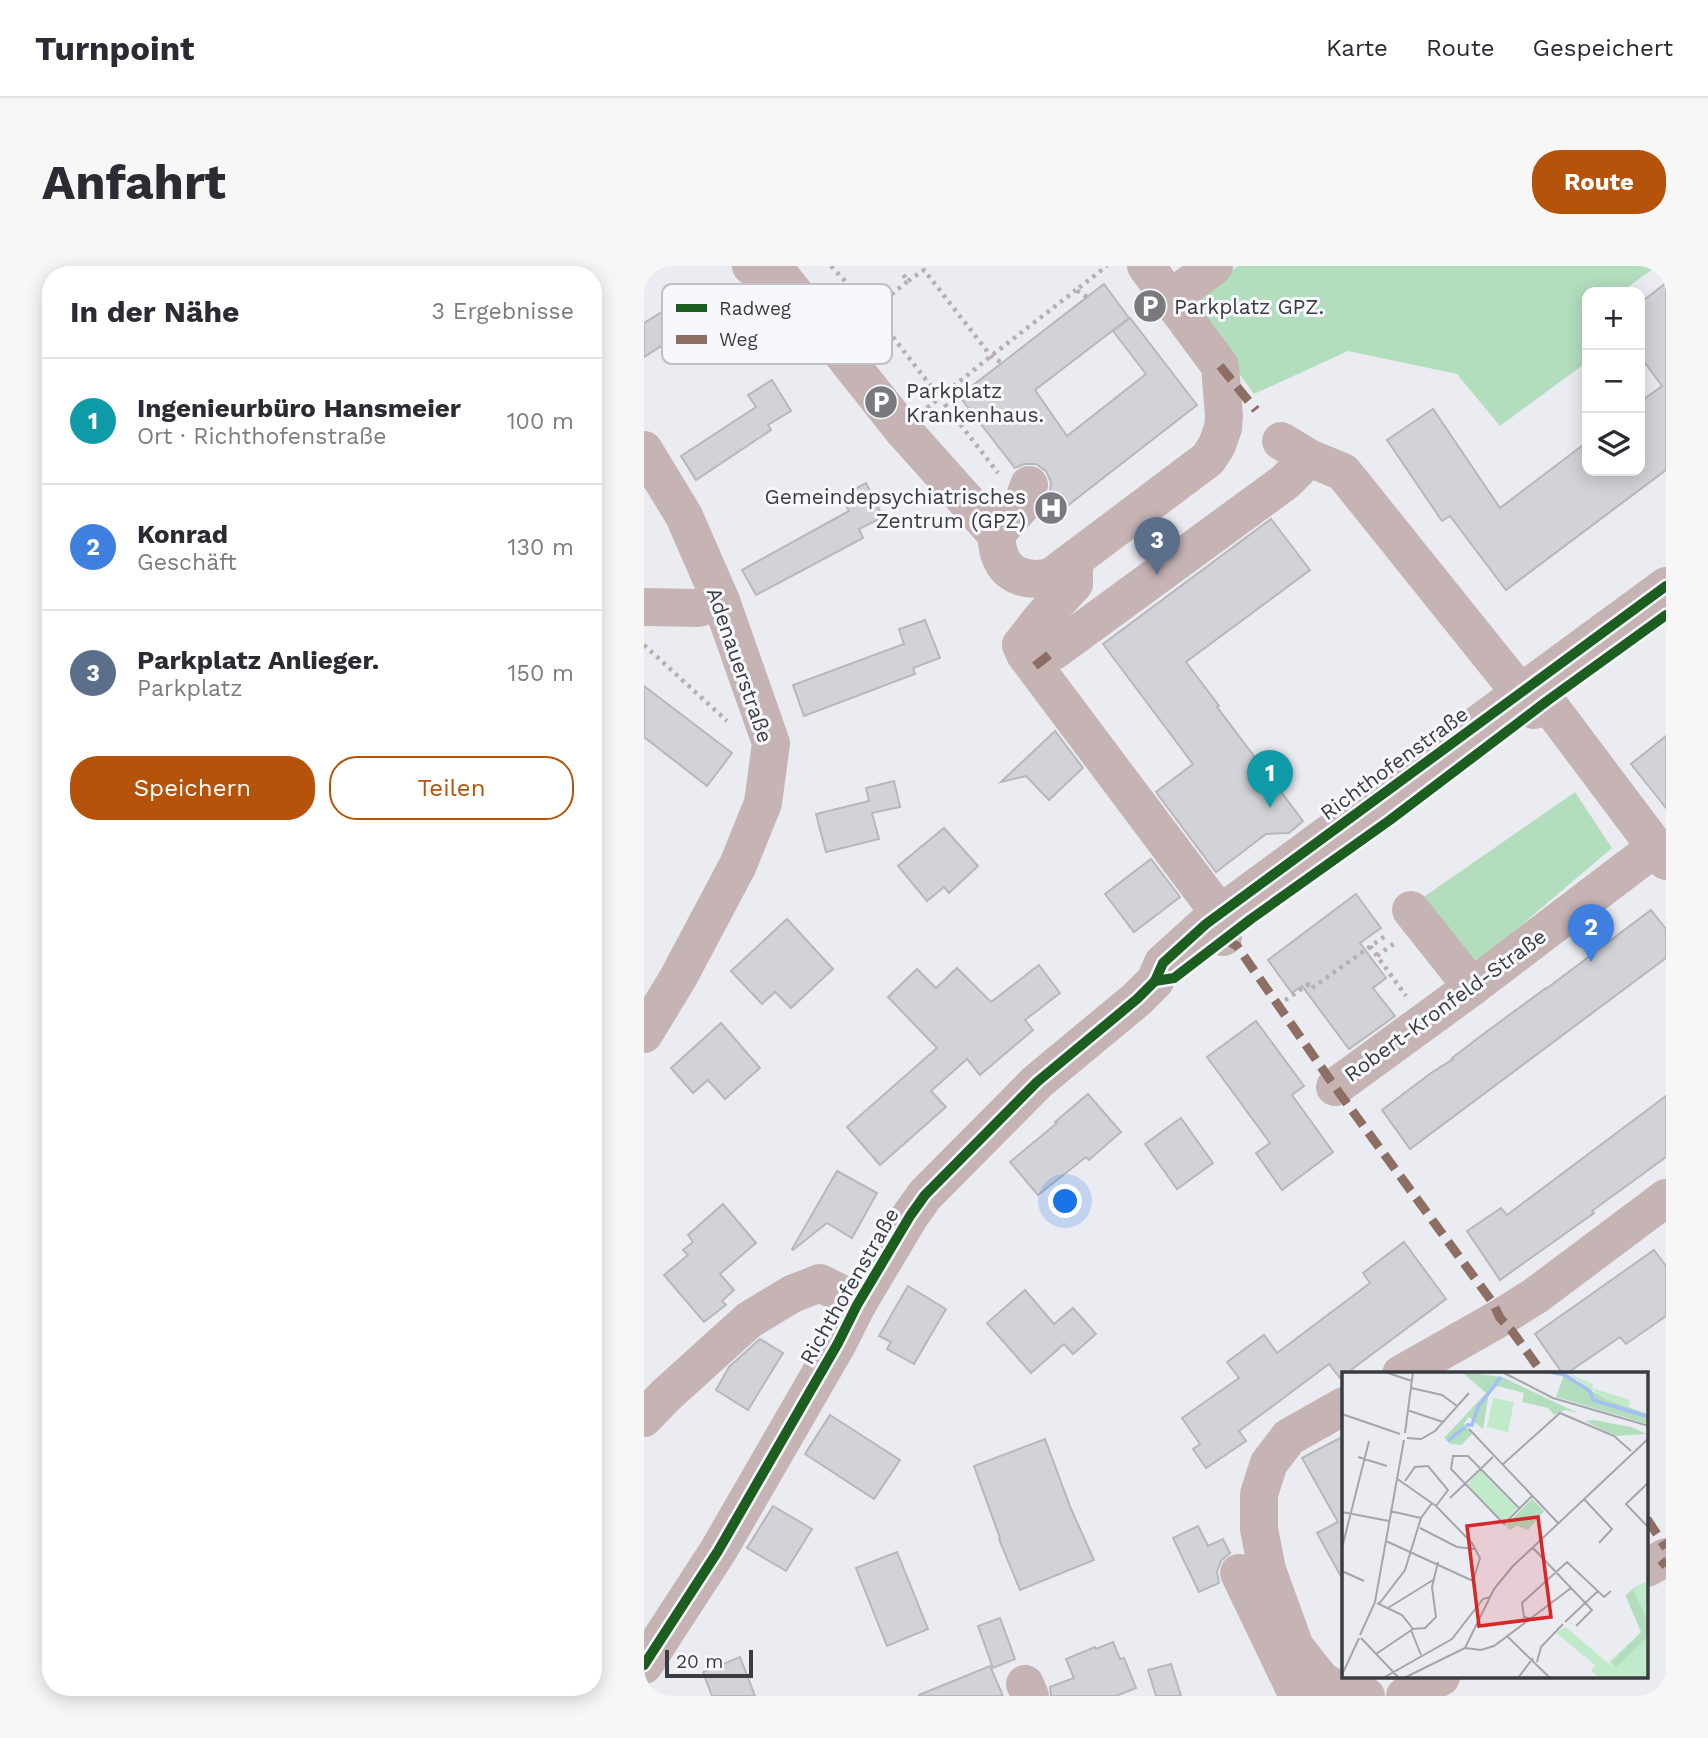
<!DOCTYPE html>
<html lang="de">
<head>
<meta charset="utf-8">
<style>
	:root { --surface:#fff; --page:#f7f7f7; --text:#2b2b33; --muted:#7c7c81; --line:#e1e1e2; --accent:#b45309 }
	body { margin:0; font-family:"Work Sans",sans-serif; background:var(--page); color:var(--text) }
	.controls { position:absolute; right:21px; top:21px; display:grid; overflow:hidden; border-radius:14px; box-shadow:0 4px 18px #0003 }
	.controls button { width:63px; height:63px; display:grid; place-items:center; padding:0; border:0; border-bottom:2px solid var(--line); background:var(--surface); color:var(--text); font:35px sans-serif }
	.scale { position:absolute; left:21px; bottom:18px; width:88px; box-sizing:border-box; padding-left:7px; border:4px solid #3b3c40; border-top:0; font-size:19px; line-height:24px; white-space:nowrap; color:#3b3c40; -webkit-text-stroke:5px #f6f8fe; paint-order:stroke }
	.you { position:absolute; left:422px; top:936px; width:24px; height:24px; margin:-18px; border:5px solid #fff; border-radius:50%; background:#1a73e8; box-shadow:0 0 0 10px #1a73e833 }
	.badge { display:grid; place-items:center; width:46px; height:46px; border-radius:50%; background:var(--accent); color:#fff; font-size:23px; font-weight:700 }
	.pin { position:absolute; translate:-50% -58px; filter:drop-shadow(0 2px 4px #0008) }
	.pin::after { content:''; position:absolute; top:37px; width:24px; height:21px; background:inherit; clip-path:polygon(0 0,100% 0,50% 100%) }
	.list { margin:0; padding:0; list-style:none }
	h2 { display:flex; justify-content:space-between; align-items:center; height:91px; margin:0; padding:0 28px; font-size:30px }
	h2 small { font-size:23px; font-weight:400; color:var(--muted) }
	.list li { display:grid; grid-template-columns:46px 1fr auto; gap:21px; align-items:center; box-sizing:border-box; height:126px; padding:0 28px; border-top:2px solid var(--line) }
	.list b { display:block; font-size:26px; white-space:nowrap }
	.list p { margin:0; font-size:23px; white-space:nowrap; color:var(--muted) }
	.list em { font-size:23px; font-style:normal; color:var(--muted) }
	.actions { display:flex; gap:14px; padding:21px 28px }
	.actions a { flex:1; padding:16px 0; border:2px solid var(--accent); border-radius:28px; text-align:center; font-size:24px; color:var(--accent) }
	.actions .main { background:var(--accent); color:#fff }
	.icon { flex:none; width:38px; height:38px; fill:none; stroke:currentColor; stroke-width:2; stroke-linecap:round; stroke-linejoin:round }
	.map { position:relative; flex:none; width:1022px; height:1430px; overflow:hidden; border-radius:28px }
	header { display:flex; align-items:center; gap:42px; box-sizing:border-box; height:98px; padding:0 35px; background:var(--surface); border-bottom:2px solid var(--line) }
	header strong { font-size:33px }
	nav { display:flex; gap:38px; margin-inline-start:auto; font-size:24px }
	.intro { display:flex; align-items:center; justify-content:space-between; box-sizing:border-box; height:168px; padding:0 42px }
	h1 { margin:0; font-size:49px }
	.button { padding:18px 32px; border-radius:28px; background:var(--accent); color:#fff; font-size:24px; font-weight:700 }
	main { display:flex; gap:42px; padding:0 42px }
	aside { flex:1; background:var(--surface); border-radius:28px; box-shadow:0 4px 18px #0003 }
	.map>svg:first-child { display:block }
	.forest { fill:#b3debd }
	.building { fill:#d2d3d8; stroke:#b7b8bc; stroke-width:2 }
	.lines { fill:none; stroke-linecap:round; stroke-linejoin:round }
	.path { stroke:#b9aeb0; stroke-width:4.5; stroke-dasharray:3.5 5; stroke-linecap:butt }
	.minor { stroke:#c6b3b4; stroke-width:38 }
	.quiet { stroke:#8d6e63; stroke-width:9; stroke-dasharray:18 9; stroke-linecap:butt }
	.cycleway-casing { stroke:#f6f8fe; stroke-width:15 }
	.cycleway { stroke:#1b5e20; stroke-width:10 }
	.labels { text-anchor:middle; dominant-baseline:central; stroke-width:6; stroke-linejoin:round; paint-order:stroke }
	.poi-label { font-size:21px; fill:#3b3c40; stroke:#f6f8fe; text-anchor:start }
	.street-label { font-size:21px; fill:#3b3c40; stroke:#f6f8fe }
	.inset-river { fill:none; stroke:#a4bff7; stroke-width:3.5 }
	.inset-road { fill:none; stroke:#a5a6ab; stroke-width:2 }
	.view { fill:#d62828; fill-opacity:0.15; stroke:#d62828; stroke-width:3.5 }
	.inset-edge { fill:none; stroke:#3b3c40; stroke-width:3.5 }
	.key { fill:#f6f8fe; stroke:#bec0c5; stroke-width:2 }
	.key-label { font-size:19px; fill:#3b3c40 }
</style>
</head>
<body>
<header>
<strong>Turnpoint</strong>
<nav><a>Karte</a><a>Route</a><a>Gespeichert</a></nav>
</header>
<div class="intro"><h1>Anfahrt</h1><a class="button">Route</a></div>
<main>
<aside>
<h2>In der Nähe<small>3 Ergebnisse</small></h2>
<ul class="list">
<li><span class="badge" style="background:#0f9aa8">1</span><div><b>Ingenieurbüro Hansmeier</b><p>Ort · Richthofenstraße</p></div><em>100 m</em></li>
<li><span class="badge" style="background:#3f7fe0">2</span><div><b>Konrad</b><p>Geschäft</p></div><em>130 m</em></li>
<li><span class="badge" style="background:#5c6f8a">3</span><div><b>Parkplatz Anlieger.</b><p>Parkplatz</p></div><em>150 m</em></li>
</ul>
<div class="actions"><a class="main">Speichern</a><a>Teilen</a></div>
</aside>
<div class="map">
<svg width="1022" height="1430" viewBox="0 0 1022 1430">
	<rect width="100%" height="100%" fill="#ebecf2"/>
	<g class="forest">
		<path d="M594 0H1013L977 26H943V96L856 160 813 108 704 85 610 128 554 51 550 32Z"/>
		<path d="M931 526 968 582 834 696 802 680 771 637Z"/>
	</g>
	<g class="building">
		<path d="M1022 17V204L862 324 806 250 798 255 743 174 789 143 856 242 943 176V205H996V136L1018 120 996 90V37Z"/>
		<path d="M460 18 485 52 391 124 423 170 502 108 469 65 486 52 553 139 409 251 401 240 406 226 407 216 402 205 392 198H380L371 202 315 130Z"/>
		<path d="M49 27 63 51 0 91V57Z"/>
		<path d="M128 114 147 145 124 159 127 164 52 214 37 190 112 141 104 129Z"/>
		<path d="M222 217 239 251 215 263 219 272 112 329 98 304 205 245 197 230Z"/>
		<path d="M627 253 666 304 542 396 575 440 573 441 659 555 645 567 622 568 572 606 512 526 549 498 459 378Z"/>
		<path d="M281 354 296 392 269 402 271 408 160 450 149 419 260 378 255 363Z"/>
		<path d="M0 420 88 487 63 520 0 471Z"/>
		<path d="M411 465 439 502 425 515 405 534 382 510 357 516Z"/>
		<path d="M1022 470V542L987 498Z"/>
		<path d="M250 515 256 541 228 547 235 573 182 586 172 548 225 535 222 522Z"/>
		<path d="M300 562 334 600 305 627 300 621 283 635 254 600Z"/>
		<path d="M507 593 536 631 490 666 461 628Z"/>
		<path d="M712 628 737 662 716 677 742 712 729 722 751 750 705 783 658 720 648 727 624 694Z"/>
		<path d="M1007 644 1022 663V692L766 883 738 844 787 807 809 793 808 792 838 769 902 722V723Z"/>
		<path d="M143 653 189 703 147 742 131 726 118 738 87 705Z"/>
		<path d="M395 699 416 727 381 754 389 764 336 809 323 793 287 825 302 841 236 899 203 861 293 782 244 731 273 703 292 722 313 702 347 736Z"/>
		<path d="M612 755 660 820 648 829 689 886 638 924 612 887 626 877 563 791Z"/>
		<path d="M77 757 116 802 81 833 64 814 49 827 27 802Z"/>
		<path d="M444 828 477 866 445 894 442 891 394 929 366 896 413 857 411 856Z"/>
		<path d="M1022 830V891L948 945 950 947 856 1014 823 965 857 942 863 949Z"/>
		<path d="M537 852 569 897 533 923 501 878Z"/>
		<path d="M193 905 233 927 208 972 183 957 149 984 148 983Z"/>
		<path d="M79 938 112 977 76 1008 90 1024 78 1035 82 1039 60 1056 20 1009 44 989 39 984 49 976 44 969Z"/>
		<path d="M760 976 802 1033 696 1112 685 1098 595 1165 602 1175 562 1202 549 1183 556 1178 538 1152 595 1112 583 1096 620 1069 633 1087 726 1017 719 1007Z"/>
		<path d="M1010 984 1022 1000V1050L982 1078 976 1071 922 1108H919L891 1068Z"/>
		<path d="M264 1020 302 1043 270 1098 243 1083 247 1076 235 1070Z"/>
		<path d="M381 1024 410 1058 429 1042 452 1068 429 1088 420 1078 387 1107 343 1057Z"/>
		<path d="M116 1073 139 1087 104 1144 72 1124 85 1101Z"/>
		<path d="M186 1149 256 1194 230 1233 161 1188Z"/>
		<path d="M700 1170V1316L673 1267 694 1256 658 1192Z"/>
		<path d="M401 1173 427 1243 450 1294 376 1324 355 1273 356 1272 330 1200Z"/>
		<path d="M129 1240 168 1263 142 1305 103 1282Z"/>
		<path d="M554 1260 564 1280 579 1273 586 1287 577 1295 573 1306 575 1317 555 1326 529 1272Z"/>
		<path d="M253 1286 284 1363 243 1380 212 1302Z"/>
		<path d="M356 1352 371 1393 349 1402 334 1360Z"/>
		<path d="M469 1376 476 1393 480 1392 492 1422 472 1430H407L406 1421 430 1412 422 1393 451 1381 452 1383Z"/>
		<path d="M96 1391 111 1430H68L59 1406Z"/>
		<path d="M527 1398 537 1430H512L504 1404Z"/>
		<path d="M346 1400 359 1430H275V1429Z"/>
	</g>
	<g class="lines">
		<g class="path">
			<path d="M187 0 228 44 264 15 257 6"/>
			<path d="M264 15 280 4 347 90 358 97"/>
			<path d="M443 31 432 24 463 0"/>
			<path d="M228 44 354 207"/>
			<path d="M283 142 347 90 432 24"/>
			<path d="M0 379 83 455"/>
			<path d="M726 680 762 730"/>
			<path d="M733 690 752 676"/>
			<path d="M634 739 665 718 668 722 744 668"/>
		</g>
		<g class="minor">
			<path d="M107 0 119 8H135L258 163 352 268C353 275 353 283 356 290 364 312 387 316 407 311L564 193 573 179 579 162 580 150 576 100 502 0"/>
			<path d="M526 33 570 0"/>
			<path d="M637 175 665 192 699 206 890 444"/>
			<path d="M0 184 40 250 77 335 127 477 119 537 94 599 34 712 0 768"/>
			<path d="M352 268 378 239 385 219"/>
			<path d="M430 295V318L398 352 377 379 381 388 576 648 573 660 579 671"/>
			<path d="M0 341 54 342 77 335"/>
			<path d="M410 385 641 216 665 192"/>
			<path d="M889 418 1022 595"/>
			<path d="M767 644 828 721"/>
			<path d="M691 821 828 721 1012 581"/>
			<path d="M757 1108 856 1052 891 1030 1022 932"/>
			<path d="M700 1140 645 1171 625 1197 615 1228V1263L623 1304 651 1381 678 1415 705 1429 722 1430"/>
			<path d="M0 1152 21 1130 105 1054 148 1028 176 1017 196 1027 213 1039"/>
			<path d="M1003 1302 1022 1291"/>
			<path d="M595 1307 654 1430"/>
			<path d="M0 1399 74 1285 194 1077 213 1039 266 950 281 929 393 816 493 733 511 715 519 697 562 658 1022 320"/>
			<path d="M381 1418 386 1430"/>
			<path d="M761 1430 797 1411"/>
		</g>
		<g class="quiet">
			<path d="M576 100 612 144"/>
			<path d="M391 400 410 385"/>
			<path d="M580 673 593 680 691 821 849 1037 856 1052 868 1065 899 1108"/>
			<path d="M1003 1253 1022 1282"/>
			<path d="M1017 1294 1022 1300"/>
		</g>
		<g class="cycleway-casing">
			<g id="cycleway">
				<path d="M511 715 530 712 607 653 746 554 903 435 1022 349"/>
				<path d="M0 1399 74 1285 194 1077 213 1039 266 950 281 929 393 816 493 733 511 715 519 697 562 658 1022 320"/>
			</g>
		</g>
		<use href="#cycleway" class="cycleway"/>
	</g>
	<defs>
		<g id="parking-disc" transform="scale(1.75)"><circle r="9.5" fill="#797a7e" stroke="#f6f8fe"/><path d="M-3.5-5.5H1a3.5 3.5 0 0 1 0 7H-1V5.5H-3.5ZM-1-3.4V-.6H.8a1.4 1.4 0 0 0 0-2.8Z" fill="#fff"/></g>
		<g id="hospital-disc" transform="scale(1.75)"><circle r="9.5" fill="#797a7e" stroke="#f6f8fe"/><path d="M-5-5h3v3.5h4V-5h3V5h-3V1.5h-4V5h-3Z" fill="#fff"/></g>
	</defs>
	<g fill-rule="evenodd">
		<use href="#parking-disc" x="506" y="40"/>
		<use href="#parking-disc" x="237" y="136"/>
		<use href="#hospital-disc" x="407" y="242"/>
	</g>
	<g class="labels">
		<g class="poi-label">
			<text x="530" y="40">Parkplatz GPZ.</text>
			<text x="262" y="124">Parkplatz<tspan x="262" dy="24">Krankenhaus.</tspan></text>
			<text x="382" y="230" text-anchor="end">Gemeindepsychiatrisches<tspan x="382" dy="24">Zentrum (GPZ)</tspan></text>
		</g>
		<g class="street-label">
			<text transform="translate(96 399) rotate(71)">Adenauerstraße</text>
			<text transform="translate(750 497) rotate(-36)">Richthofenstraße</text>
			<text transform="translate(801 739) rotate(-36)">Robert-Kronfeld-Straße</text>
			<text transform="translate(205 1020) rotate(-60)">Richthofenstraße</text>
		</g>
	</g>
	<g transform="translate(698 1106)">
		<rect width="306" height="306" fill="#ebecf2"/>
		<path d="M224 0 251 12 250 16 288 28 287 35 266 28ZM151 26 172 30 166 60 145 55ZM138 98 175 136 162 151 125 113ZM306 209V250L290 217 284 223 294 242 299 260 269 290 274 294 306 265V306H258L249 299 253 293 213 260 224 255 272 296 267 290 299 260 283 224 293 215Z" fill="#c1eacb"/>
		<path d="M120 0 160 5 236 41 223 38 212 43 206 36 180 30 182 21 156 14 147 21 141 57 127 45 122 51 130 62 119 73 108 72 102 66 144 21ZM222 3 266 28 306 42V52L214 25ZM252 48 289 55 305 62 273 64 243 49ZM190 127 202 139 186 158 175 154 168 158 164 153ZM291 217 306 250V265L274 295 269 290 299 260 284 223Z" fill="#b3debd"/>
		<path class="inset-river" d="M208 0 223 3 248 19 251 28 307 45M124 53H130L136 35 159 5M106 69 123 55"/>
		<path class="inset-road" d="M43 0 70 9M160 0 211 26 307 54M69 16 100 23 115 34M65 38 101 50M0 42 58 62M127 57 217 152M63 61 71 0M65 66 79 67 93 59 127 21M16 85 45 94M160 93 218 41 272 64 289 79M54 106 94 134 130 171 138 186 131 209 135 235M63 109 73 95 86 94 106 118 94 134M307 110 284 132 307 156M108 126 151 85M242 127 270 157 257 171M48 139 79 146M0 140 47 149M162 152 190 124M163 153 109 97 111 84H126L178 137M78 156 115 175 133 177M44 169 131 209M0 176 27 69M191 176 250 238 234 254M0 199 22 209M35 231 60 243 71 257M37 232 63 198 79 146 90 131M46 236 91 208M191 247 182 245 180 231 225 190 262 225 269 219M223 250 256 219M71 257 83 256 94 245 90 215 96 190M69 258 79 283M18 263 33 230 62 68M166 265 208 306M19 266 57 306M123 276 139 278 152 274 229 216M34 282 71 257M195 290 199 275 221 252M0 303 17 266M41 306 110 267 141 227 148 225M62 306 123 276 152 217 170 195 307 66M176 306 191 286"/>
		<path class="view" d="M196 145 209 245 137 254 125 154Z"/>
		<rect width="306" height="306" class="inset-edge"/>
	</g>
	<rect x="18" y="18" width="230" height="80" rx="10" class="key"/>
	<rect x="32" y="38" width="31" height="8" fill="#1b5e20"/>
	<rect x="32" y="69" width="31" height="9" fill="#8d6e63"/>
	<g class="key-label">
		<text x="75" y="49">Radweg</text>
		<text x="75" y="80">Weg</text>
	</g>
</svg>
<div class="controls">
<button>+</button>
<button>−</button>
<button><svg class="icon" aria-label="layers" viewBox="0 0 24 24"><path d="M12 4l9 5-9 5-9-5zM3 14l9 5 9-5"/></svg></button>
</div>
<div class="scale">20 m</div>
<div class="you"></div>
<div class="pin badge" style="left:626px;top:542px;background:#0f9aa8">1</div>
<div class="pin badge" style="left:947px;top:696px;background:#3f7fe0">2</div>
<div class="pin badge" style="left:513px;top:309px;background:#5c6f8a">3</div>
</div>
</main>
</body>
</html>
